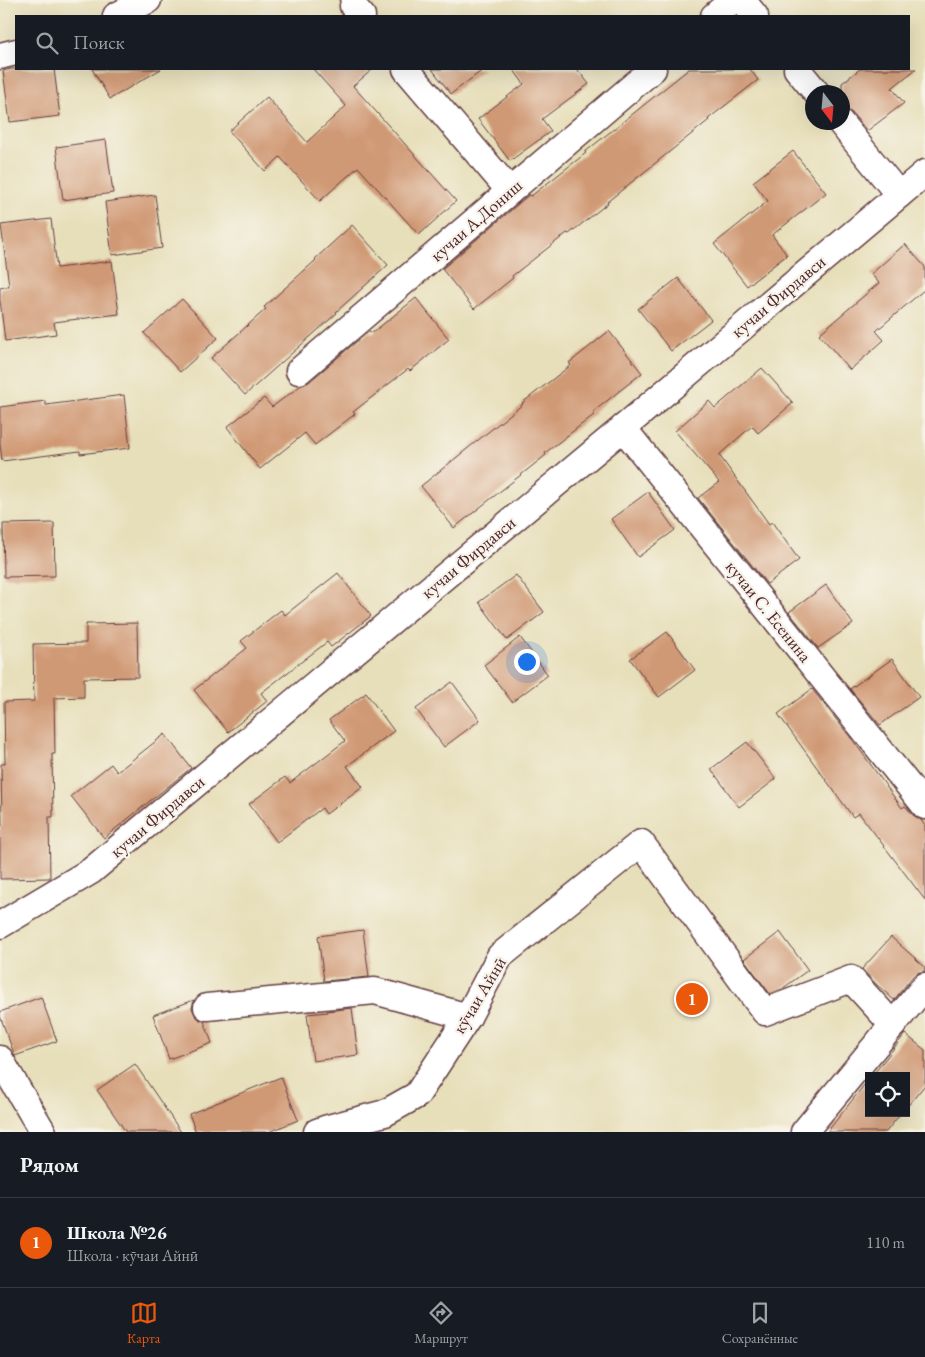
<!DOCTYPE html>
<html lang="ru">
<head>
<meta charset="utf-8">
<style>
	:root { --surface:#171b24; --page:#242831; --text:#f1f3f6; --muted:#9ea1a6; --line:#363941; --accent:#ea580c }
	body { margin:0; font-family:"EB Garamond",serif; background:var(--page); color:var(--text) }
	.controls { position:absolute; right:15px; bottom:15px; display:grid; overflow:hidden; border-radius:0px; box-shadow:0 5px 20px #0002 }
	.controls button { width:45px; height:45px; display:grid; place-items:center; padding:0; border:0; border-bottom:1px solid var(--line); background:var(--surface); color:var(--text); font:25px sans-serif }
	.compass { position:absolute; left:805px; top:85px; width:45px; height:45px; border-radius:50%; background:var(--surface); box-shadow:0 5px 20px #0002; rotate:164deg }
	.you { position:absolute; left:526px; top:661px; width:18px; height:18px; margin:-12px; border:4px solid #fff; border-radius:50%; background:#1a73e8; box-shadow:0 0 0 8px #1a73e833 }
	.badge { display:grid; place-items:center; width:32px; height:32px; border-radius:50%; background:var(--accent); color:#fff; font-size:16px; font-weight:700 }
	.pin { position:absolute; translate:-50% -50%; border:2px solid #fff; box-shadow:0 1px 5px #0006 }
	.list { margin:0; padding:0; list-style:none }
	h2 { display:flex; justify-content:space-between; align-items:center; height:65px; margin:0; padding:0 20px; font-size:21px }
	h2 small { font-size:16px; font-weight:400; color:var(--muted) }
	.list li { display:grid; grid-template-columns:32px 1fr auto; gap:15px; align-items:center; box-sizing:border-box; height:90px; padding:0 20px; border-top:1px solid var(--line) }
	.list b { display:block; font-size:19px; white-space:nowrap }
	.list p { margin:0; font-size:16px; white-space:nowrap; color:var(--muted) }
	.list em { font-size:16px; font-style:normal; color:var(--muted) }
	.icon { flex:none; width:28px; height:28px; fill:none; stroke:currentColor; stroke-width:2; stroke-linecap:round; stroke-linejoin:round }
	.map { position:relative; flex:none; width:925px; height:1132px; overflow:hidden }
	.search { position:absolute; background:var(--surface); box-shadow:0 5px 20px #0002; left:15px; right:15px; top:15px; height:55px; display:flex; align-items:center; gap:12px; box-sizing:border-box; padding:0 18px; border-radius:0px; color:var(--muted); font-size:19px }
	.sheet { height:155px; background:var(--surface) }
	nav { display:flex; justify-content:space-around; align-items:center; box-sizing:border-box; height:70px; border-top:1px solid var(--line); background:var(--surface); font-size:14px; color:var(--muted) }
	nav a { display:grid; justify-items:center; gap:2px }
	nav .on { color:var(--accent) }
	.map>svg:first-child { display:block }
	.building { fill:#d09975 }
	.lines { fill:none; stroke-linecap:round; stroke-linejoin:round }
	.minor-casing { stroke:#623c40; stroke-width:29 }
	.minor { stroke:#fff; stroke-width:26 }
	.labels { text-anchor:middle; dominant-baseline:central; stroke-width:4.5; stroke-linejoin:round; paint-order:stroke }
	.street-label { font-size:18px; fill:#4a1f2b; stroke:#f7f3e8 }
</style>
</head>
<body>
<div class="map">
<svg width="925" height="1132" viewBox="0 0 925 1132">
	<rect width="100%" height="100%" fill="#f7f3e8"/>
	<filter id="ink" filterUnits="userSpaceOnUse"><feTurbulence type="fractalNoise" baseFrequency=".02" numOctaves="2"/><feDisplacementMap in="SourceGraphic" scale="10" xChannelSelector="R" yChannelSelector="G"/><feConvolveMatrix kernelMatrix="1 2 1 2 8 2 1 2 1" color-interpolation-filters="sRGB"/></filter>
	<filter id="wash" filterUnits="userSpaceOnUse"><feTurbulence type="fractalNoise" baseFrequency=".0096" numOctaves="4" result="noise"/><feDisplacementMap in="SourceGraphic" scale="20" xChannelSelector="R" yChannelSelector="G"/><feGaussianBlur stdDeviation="1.12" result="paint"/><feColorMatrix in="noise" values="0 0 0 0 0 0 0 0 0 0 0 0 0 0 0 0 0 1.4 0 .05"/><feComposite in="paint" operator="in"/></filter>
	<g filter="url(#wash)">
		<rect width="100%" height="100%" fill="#e7dfba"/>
		<g id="blocks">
			<g class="building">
				<path d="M11 69H54L60 116 10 122 3 71Z"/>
				<path d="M92 69H161L110 99Z"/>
				<path d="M313 69H373L353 86 456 201 419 235 358 167 320 201 280 157 265 171 229 131 267 97 307 142 346 106Z"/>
				<path d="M432 69H484L451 94Z"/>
				<path d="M513 69H577L589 84 542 119 551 131 510 161 478 119 524 84Z"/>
				<path d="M689 69H750L758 80 708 119 709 120 607 202 608 203 569 234 567 233 512 276 513 278 474 309 442 269 524 199 529 195 531 196 586 153 585 152Z"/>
				<path d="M860 69H916L892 88 904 103 867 131 852 113 842 107V83Z"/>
				<path d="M106 140 113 193 63 200 56 147Z"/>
				<path d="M793 151 826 193 772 235 787 255 747 286 714 244 768 201 753 182Z"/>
				<path d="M155 195 162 248 112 255 105 202Z"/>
				<path d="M51 219 57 268 112 261 119 314 54 322 56 334 5 341 0 300V288L9 286 1 225Z"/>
				<path d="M352 225 388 265 336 312 337 313 245 395 211 358 266 309 264 307 316 260 315 259Z"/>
				<path d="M905 244 925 267V289L876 331 884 340 850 370 819 334 879 283 871 274Z"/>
				<path d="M678 278 711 320 671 351 638 309Z"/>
				<path d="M416 298 449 339 410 371 408 369 353 412 355 414 315 445 305 433 260 469 227 427 264 398 272 407 300 386 309 382 356 342 370 331 372 333Z"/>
				<path d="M182 299 218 338 180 372 144 333Z"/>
				<path d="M609 331 642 373 593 412 595 414 545 453 546 455 454 528 421 486 523 404 522 403 571 365 569 363Z"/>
				<path d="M762 368 793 403 758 433 752 426 719 455 769 524 772 522 799 560 767 584 698 498 719 482 675 431 709 401 715 408Z"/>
				<path d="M124 395 130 448 80 454V451L2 461 0 444V407L45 401 46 405Z"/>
				<path d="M648 492 675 530 638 557 611 519Z"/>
				<path d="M54 523 55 576 4 577 3 524Z"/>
				<path d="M338 573 371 616 331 647 327 642 261 693 267 701 228 732 194 690 247 648 241 641 281 610 285 615Z"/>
				<path d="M516 575 544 612 507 640 479 602Z"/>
				<path d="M826 585 853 624 818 648 789 612Z"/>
				<path d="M137 623 138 677 84 678V697L54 698 55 754H52L53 817H49L50 878 0 879V826H2L1 764H5L4 702 34 701 33 644 86 643V624Z"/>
				<path d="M667 632 695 670 659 697 630 659Z"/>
				<path d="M520 637 548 675 512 702 484 665Z"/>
				<path d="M892 659 919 697 880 725 850 689Z"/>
				<path d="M452 682 480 720 444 747 416 709Z"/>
				<path d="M812 689 855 743 902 808 905 806 913 815 921 820 925 826V900L859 813 853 817 778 714Z"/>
				<path d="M366 693 394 731 347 766 363 787 326 814 322 808 277 842 249 804 285 777 290 783 345 741 329 720Z"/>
				<path d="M165 734 191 768 104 838 71 796 111 764 117 772Z"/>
				<path d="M747 742 776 779 739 807 711 769Z"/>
				<path d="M363 930 369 977 324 981 318 936Z"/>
				<path d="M780 932 808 970 782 989 770 994 744 959Z"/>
				<path d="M891 937 925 967 924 972H919L913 976 894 1000 877 985 862 969Z"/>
				<path d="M41 997 57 1041 15 1056 0 1016V1012Z"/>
				<path d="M194 1000 192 1008 195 1015 200 1020 204 1021 212 1043 169 1059 153 1015Z"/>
				<path d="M352 1008 358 1055 313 1061 307 1014 328 1012 327 1011Z"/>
				<path d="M905 1034 925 1050V1085L906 1108V1076H872Z"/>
				<path d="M135 1064 181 1132H126L97 1090Z"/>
				<path d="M281 1077 298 1120 269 1132H196L189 1114Z"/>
				<path d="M869 1079V1113H901L886 1132H827Z"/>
			</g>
		</g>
	</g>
	<g filter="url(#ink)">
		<use href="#blocks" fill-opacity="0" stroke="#623c40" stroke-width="1"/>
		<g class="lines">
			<g class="minor-casing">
				<g id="minor">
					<path d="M742 0 755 16"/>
					<path d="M353 6 362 16"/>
					<path d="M116 16 148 0"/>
					<path d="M714 16 733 0"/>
					<path d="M0 56 16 52"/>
					<path d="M406 69 510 191"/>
					<path d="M797 69 816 92"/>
					<path d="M840 122 899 195"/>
					<path d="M299 371 653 69"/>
					<path d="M623 428 925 806"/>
					<path d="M0 925 91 871 623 428 925 173"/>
					<path d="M207 1007 375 991 468 1017"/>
					<path d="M0 1059 43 1132"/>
					<path d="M317 1132 328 1128 385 1113 417 1095 468 1017 500 956 641 843 765 1012 851 979 893 1025"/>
					<path d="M804 1132 925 986"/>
				</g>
			</g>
			<use href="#minor" class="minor"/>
		</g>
	</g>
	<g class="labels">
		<g class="street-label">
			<text transform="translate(476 220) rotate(-41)">кучаи А.Дониш</text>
			<text transform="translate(778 296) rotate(-40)">кучаи Фирдавси</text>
			<text transform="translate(468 557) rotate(-40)">кучаи Фирдавси</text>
			<text transform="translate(769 611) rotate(51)">кучаи С. Есенина</text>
			<text transform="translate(157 816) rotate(-40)">кучаи Фирдавси</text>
			<text transform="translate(479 995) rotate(-59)">кӯчаи Айнӣ</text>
		</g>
	</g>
</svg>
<div class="controls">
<button><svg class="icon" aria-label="locate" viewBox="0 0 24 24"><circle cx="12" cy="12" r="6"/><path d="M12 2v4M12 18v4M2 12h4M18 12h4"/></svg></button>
</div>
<svg class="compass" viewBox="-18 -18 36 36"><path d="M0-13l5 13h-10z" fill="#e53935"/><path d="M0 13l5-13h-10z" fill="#9ea1a6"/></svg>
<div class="you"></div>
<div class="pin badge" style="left:692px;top:999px">1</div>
<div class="search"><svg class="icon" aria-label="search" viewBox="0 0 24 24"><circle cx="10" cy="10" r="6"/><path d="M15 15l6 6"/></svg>Поиск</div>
</div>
<section class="sheet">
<h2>Рядом<small></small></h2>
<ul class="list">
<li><span class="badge">1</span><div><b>Школа №26</b><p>Школа · кӯчаи Айнӣ</p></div><em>110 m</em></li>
</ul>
</section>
<nav>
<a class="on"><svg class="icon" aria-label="map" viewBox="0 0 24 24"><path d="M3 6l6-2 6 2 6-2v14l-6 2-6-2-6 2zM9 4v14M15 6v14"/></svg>Карта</a>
<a><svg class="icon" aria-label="directions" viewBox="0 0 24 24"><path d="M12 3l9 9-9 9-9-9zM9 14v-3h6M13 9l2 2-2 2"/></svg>Маршрут</a>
<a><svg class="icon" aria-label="saved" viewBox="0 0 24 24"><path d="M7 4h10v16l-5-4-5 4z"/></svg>Сохранённые</a>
</nav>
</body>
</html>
